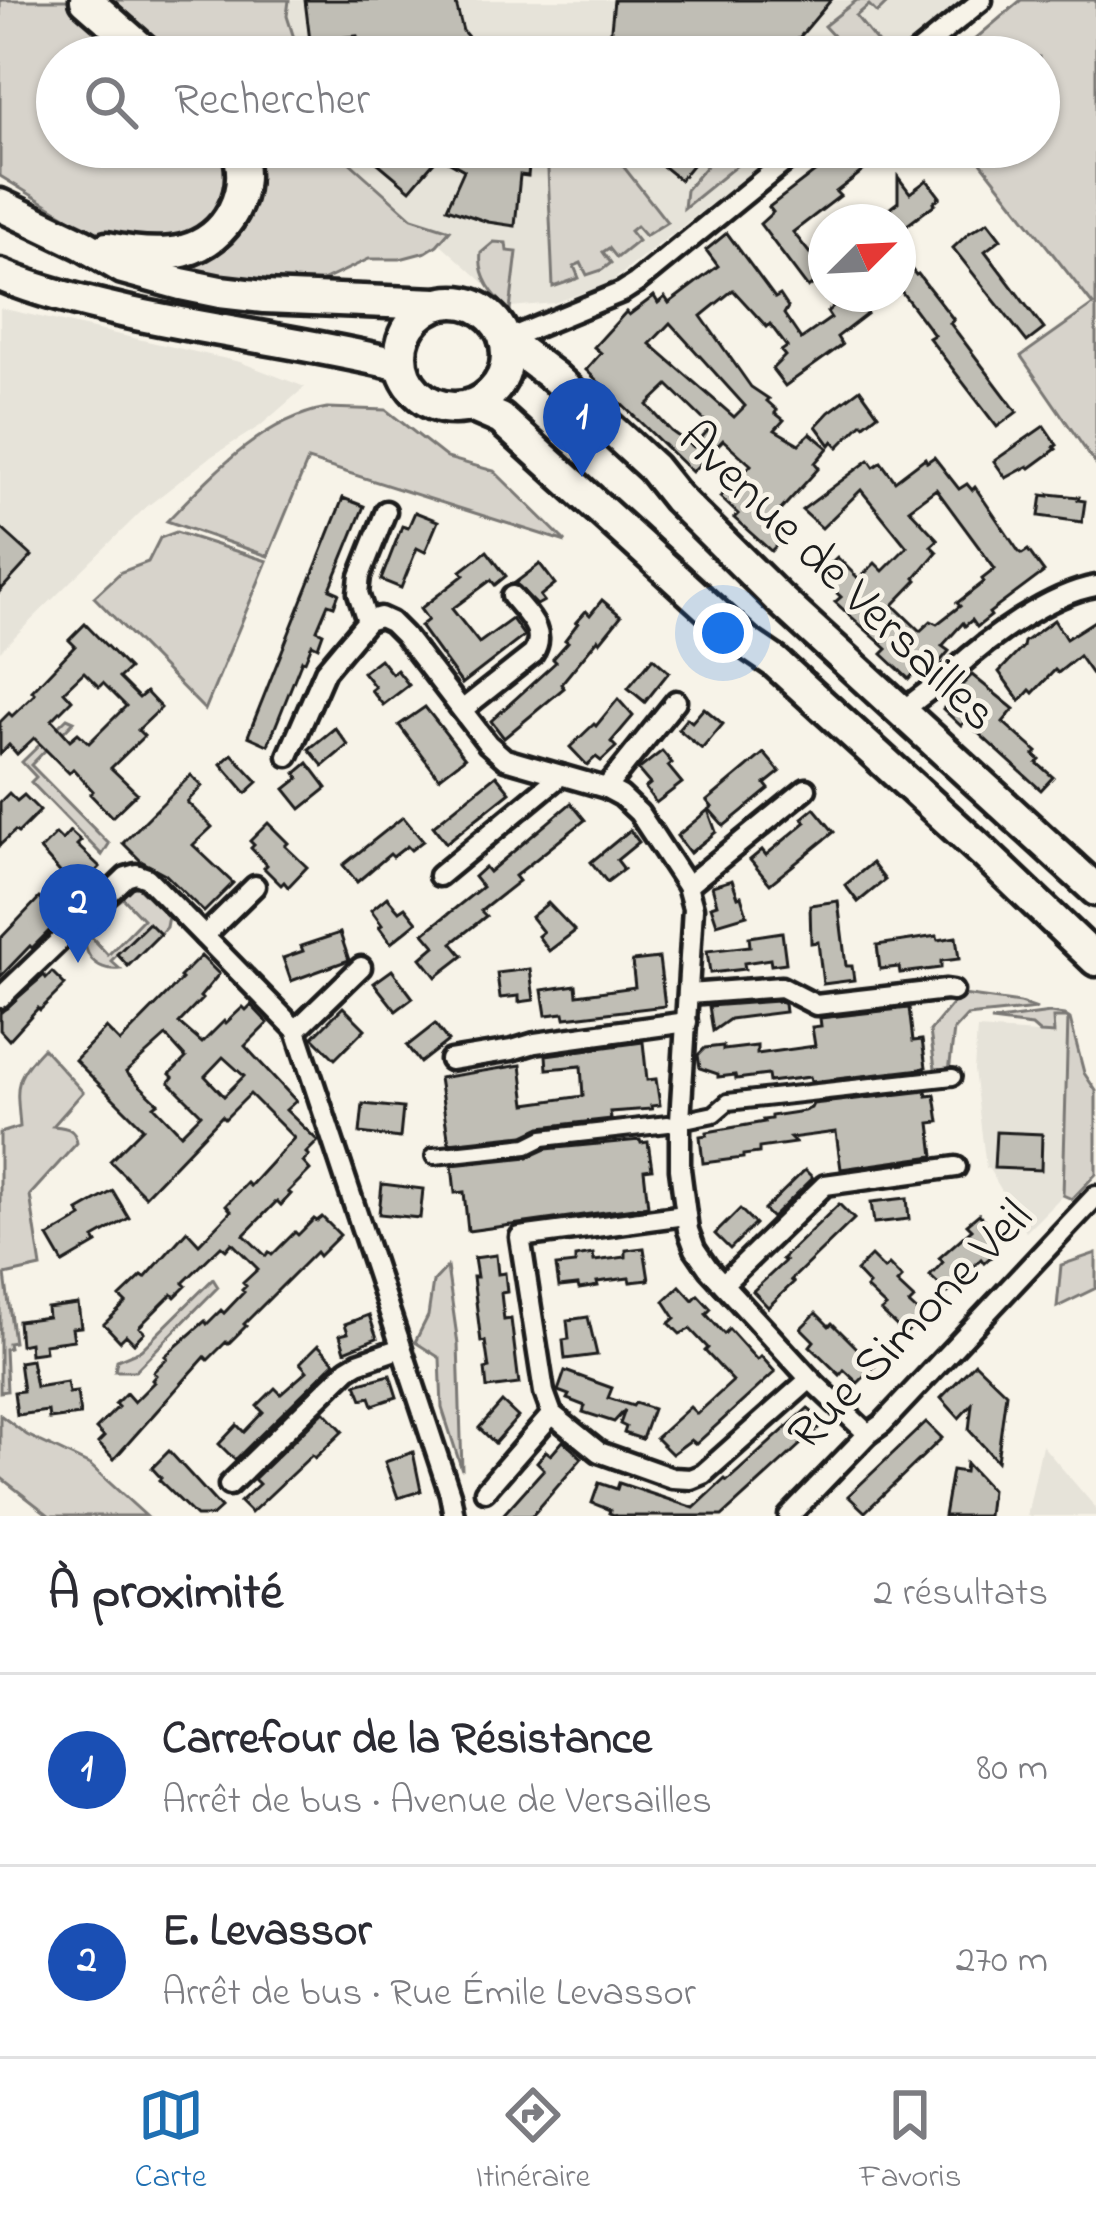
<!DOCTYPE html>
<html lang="fr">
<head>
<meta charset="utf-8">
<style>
	:root { --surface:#fff; --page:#f7f7f7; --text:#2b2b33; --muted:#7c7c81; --line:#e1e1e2; --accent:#1f6fb2 }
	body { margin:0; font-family:"Indie Flower",sans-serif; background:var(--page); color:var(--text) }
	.compass { position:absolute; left:808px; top:204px; width:108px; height:108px; border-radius:50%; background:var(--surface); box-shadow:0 3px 9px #0004; rotate:66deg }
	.you { position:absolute; left:723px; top:633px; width:42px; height:42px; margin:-30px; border:9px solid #fff; border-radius:50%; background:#1a73e8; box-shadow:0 0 0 18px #1a73e833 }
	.badge { display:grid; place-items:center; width:78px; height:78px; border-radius:50%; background:var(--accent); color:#fff; font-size:39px; font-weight:700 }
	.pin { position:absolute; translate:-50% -99px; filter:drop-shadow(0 3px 6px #0008) }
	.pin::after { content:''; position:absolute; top:63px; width:42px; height:36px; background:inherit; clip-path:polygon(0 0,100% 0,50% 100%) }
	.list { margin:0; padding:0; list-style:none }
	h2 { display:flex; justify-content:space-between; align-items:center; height:156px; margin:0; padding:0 48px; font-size:51px }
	h2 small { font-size:39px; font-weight:400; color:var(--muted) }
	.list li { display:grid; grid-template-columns:78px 1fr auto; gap:36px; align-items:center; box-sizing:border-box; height:192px; padding:0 48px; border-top:3px solid var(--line) }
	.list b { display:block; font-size:45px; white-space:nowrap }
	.list p { margin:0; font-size:39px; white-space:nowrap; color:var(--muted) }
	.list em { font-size:39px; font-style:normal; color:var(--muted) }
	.icon { flex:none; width:66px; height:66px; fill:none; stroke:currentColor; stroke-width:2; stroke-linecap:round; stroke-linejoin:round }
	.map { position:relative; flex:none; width:1096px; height:1516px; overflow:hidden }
	.search { position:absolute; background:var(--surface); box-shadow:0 3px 9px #0004; left:36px; right:36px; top:36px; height:132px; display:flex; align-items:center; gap:30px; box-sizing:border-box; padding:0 42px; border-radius:66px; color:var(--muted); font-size:45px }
	.sheet { height:540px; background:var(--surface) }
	nav { display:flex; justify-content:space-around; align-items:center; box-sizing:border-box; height:168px; border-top:3px solid var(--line); background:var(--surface); font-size:33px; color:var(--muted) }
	nav a { display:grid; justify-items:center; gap:6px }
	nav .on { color:var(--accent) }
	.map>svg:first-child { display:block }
	.built { fill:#e6e3d9 }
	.green { fill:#d7d3cb; stroke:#7a7874; stroke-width:3 }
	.building { fill:#c0beb5; stroke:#1c1c1c; stroke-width:3; fill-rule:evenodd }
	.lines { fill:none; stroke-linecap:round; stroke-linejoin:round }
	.pedestrian-casing { stroke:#1c1c1c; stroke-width:22 }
	.minor-casing { stroke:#1c1c1c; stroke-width:27 }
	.primary-casing { stroke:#1c1c1c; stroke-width:39 }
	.pedestrian { stroke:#f7f3e8; stroke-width:14 }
	.minor { stroke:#f7f3e8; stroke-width:18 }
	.primary { stroke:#f7f3e8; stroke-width:30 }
	.labels { text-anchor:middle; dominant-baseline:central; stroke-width:10; stroke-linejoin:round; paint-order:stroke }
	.street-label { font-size:51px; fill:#1c1c1c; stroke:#f7f3e8 }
</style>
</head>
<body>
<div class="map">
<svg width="1096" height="1516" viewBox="0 0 1096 1516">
	<rect width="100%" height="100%" fill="#f7f3e8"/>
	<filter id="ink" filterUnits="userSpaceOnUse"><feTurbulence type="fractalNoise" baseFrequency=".00833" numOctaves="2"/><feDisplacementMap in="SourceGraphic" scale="24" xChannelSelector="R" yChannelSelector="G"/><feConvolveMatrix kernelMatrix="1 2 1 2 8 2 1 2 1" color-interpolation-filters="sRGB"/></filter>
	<g filter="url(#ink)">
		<g class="built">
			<path d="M170 0H963L895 57H233Z"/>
			<path d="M333 147H783L610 283 554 303 511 307Z"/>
			<path d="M0 308 240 362 305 387 260 426 212 456 145 508 0 651Z"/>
			<path d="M1053 1018H1068L1063 1195 1026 1232 989 1169 986 1168 974 1070 977 1029 1053 1034Z"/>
			<path d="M1042 1445 1096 1508V1516H1027Z"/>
		</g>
		<g class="green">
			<path d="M0 0H67L98 22 135 57H57V147H224L235 180 212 221 175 241 111 237 87 229 0 176Z"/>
			<path d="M105 0H289L287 16 300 57H170Z"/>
			<path d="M857 0H883L886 4 877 13 869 5 856 16 884 51C862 68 839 43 824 26Z"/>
			<path d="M1021 0H1096V465L1021 356 1093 305 969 147H1039V57H954Z"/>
			<path d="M249 147H337L339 153 412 218 450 230 437 245 426 252 400 259H369L308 288 174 272 162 263 215 248Z"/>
			<path d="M547 147H634L619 161 667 222 645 236 636 226 630 231 638 241 617 258 609 248 603 252 611 263 602 270 587 275 581 263 574 266 579 278 553 287Z"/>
			<path d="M722 147H735L746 158 684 208 686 190Z"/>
			<path d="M494 242 506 243 507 251 517 252 510 310C493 296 478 276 481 253Z"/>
			<path d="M327 408 386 410 447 458 494 471 566 542 308 460 268 556 167 521C211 476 262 419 327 408Z"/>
			<path d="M176 532 267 561 205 710 94 597 121 572 148 562 160 538Z"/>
			<path d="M67 718 74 721 31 765 109 844 102 855 31 782 36 777 22 762Z"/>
			<path d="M135 884 141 885 140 889 168 916 166 927 160 934 148 923 111 961 120 969C87 972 76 941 93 916L98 921 87 932 108 955 143 919 123 898 110 908 106 904 128 885Z"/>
			<path d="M963 995 1020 1003 1037 1009 967 1016 954 1030 949 1072 936 1076 930 1031 959 996Z"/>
			<path d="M1050 1013 1064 1015 1070 1019 1084 1073 1096 1091V1174L1072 1199 1063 1195 1068 1018H1053L1054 1034 1040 1033 1032 1026 991 1021Z"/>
			<path d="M43 1048 83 1092 53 1126C64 1127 75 1127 77 1143L30 1195 41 1267 5 1275 14 1342 8 1343 9 1348 5 1349 7 1391 0 1392V1133L20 1127C17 1086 12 1080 43 1048Z"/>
			<path d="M1096 1253V1288L1057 1307 1061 1265Z"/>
			<path d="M447 1267 458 1344 462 1470 442 1408 440 1358 415 1342 428 1316 433 1282Z"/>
			<path d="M213 1279 218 1287 135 1371H115L117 1360 141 1350Z"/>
			<path d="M0 1415 27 1435 90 1465 146 1516H50L0 1477Z"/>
		</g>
		<g class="building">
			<path d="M305 0H455L463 31 485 57H363L357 36 310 41Z"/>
			<path d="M614 0H831L783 57H590L611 29Z"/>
			<path d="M381 147H531L528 176 520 175 515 226 488 222 447 208 464 170 439 156 410 190 372 158Z"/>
			<path d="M639 147H707L680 180Z"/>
			<path d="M847 147H875L882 156 836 192 840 196 793 232 826 274 808 288 760 224 773 212 769 207Z"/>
			<path d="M898 177 910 193 927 180 940 197 934 202 935 204 898 232V222H872L898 202Z"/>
			<path d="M988 222 1001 239 985 251 1044 329 1027 342 953 248 969 233Z"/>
			<path d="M727 233 775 298 780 295 788 307 784 314 801 339 831 318 827 312 840 300 834 294H853L867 314 837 337 842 345 785 386 772 369 785 356 781 351 787 347 770 324 767 327 733 290 701 316 751 387 769 399 767 401 777 410 775 413 784 420 775 430 799 444 810 433 828 448 815 463 819 468 767 525 781 541 771 551 734 518 738 514 720 497 751 465 723 440 692 472 586 370 601 353 594 347 626 312 629 315 654 296 658 303 665 297 669 303 718 266 706 250ZM670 323 745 406 734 417 650 344ZM668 385 711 427 693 447 671 431 647 405Z"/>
			<path d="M912 270 916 275 918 274 954 320 950 323 1017 412 997 427 929 338 934 335 898 287V280Z"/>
			<path d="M860 389 878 414 864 425 862 423 838 447 833 441 830 445 816 426 829 412Z"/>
			<path d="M1044 426 1057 445 1054 447 1056 449 1030 468 1028 466 1006 478 994 461Z"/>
			<path d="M934 457 959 489 967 484 972 490 975 487 1019 552 1022 554 1028 550 1044 572 989 613 991 616 977 627 972 620 965 626 963 623 942 646 949 651 934 669 925 661 909 679 882 654 887 649 835 602 841 597 818 575 837 557 859 579 875 563 883 571 907 547 861 490 822 528 802 510 869 460 874 467 881 462 895 481 925 458 927 462ZM936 489 995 569 982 579 984 582 957 603 960 606 937 624 931 621 920 631 893 605 917 580 915 578 937 552 931 546 938 540 909 509Z"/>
			<path d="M1049 494 1079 497 1078 500 1085 501 1082 522 1039 516 1042 495 1049 496Z"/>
			<path d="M343 498 364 506 330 589 339 593 334 606 328 604 317 630 323 633 318 647 312 644 305 661 302 660 268 745 248 736Z"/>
			<path d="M415 512 438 521 425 552 417 548 401 588 381 580 402 526 408 528Z"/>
			<path d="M0 527 32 556 0 591Z"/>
			<path d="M487 551 506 576 495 585 491 580 452 609 479 643 512 619 524 636 462 684 420 626 428 620 420 609 464 575 461 571Z"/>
			<path d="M540 564 555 584 540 596 544 601 537 605 515 583Z"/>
			<path d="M602 600 621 616 600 642 598 639 561 684 564 688 504 738 491 721 556 662 553 659 568 642 565 640 578 623 576 622 586 611 590 615Z"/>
			<path d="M1054 620 1066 639 1096 620V680L1079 656 1058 673 1055 670 1033 693 1030 690 1020 701 999 672 1023 647 1024 642Z"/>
			<path d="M85 624 129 669 119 678 139 698 146 692 161 708 138 730 144 736 111 768 137 793 112 817 90 794 93 791 73 769 69 773 34 738 17 754 9 745 0 754V722L9 713 12 716 35 694 32 691 75 646 69 640ZM84 672 99 687 103 683 126 706 89 743 78 733 70 740 52 720 72 700 64 691Z"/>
			<path d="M653 658 669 672 645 702 628 688Z"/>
			<path d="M380 659 392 674 397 670 409 685 383 705 371 690 375 687 363 672Z"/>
			<path d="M972 675 1014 709 1003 722 1037 752 1034 755 1040 760 1037 763 1053 777 1041 790 965 721 961 726 943 709 949 702 947 700Z"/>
			<path d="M618 699 633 716 611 742 616 747 601 761 596 757 587 765 570 747 594 724 596 726Z"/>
			<path d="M425 707 465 758 439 778 399 725Z"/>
			<path d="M704 708 723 724 702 749 678 729 687 718 692 722Z"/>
			<path d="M335 728 348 745 323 766 309 749Z"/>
			<path d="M662 751 672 763 668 766 682 783 656 803 645 788 650 784 638 770Z"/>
			<path d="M764 753 780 772 765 784 769 789 724 826 709 809 712 807 707 801Z"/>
			<path d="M232 754 258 782 246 793 221 764Z"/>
			<path d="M308 763 327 788 301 809 285 789 299 778 296 773Z"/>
			<path d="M191 775 202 786 187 802 212 827 193 845 233 883 204 912 165 874 141 861 123 843Z"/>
			<path d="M496 775 510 792 446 843 433 826Z"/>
			<path d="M9 793 17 801 24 795 40 811 18 833 15 831 0 845V802Z"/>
			<path d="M571 803 585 820 515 876 519 881 481 911 486 916 452 943 463 956 436 977 421 958 435 946 424 933 482 887 474 877 485 867 489 872Z"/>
			<path d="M814 808 834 832 770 884 750 860 762 850 766 855 806 822 802 818Z"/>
			<path d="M708 810 716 832 690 853 677 836Z"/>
			<path d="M403 817 423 841 411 850 407 846 393 857 390 854 357 882 343 865Z"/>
			<path d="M268 823 288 843 285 846 307 867 288 887 284 882 281 885 264 868 267 865 251 848 254 845 250 841Z"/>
			<path d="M630 830 639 842 617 860 624 869 607 882 591 862Z"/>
			<path d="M70 831 81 841 77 845 100 867 92 875 99 881 83 898 40 850 56 834 62 840Z"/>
			<path d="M872 863 885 880 858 902 845 885Z"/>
			<path d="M732 880 738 897 741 896 747 915 717 924 711 906 717 904 712 886Z"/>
			<path d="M387 897 399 911 405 907 417 922 391 943 379 927 382 925 371 910Z"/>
			<path d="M39 898 61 919 32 948 30 946 0 977V939Z"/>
			<path d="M838 901 846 966H852L854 980 823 984 818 942 811 943 810 905Z"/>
			<path d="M548 903 575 931 549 951 538 936 543 932 531 917Z"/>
			<path d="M149 923 160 934 128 966 117 954Z"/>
			<path d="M782 932 786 963 771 965 770 959 744 963 745 969 710 973 707 951 750 946 749 937Z"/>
			<path d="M340 933 349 960 291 981 283 958 303 951 301 946Z"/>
			<path d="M937 936 938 940 956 937 959 959 941 961V968L900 973 899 967 880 969 877 945Z"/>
			<path d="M201 956 219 974 200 997 202 999 179 1023 202 1043 224 1021 226 1023 243 1007 246 1010 251 1005 268 1023 245 1046 296 1101 286 1110 318 1141 306 1153 309 1156 303 1162 310 1170 288 1192 291 1194 281 1205 277 1201 244 1235 266 1256 269 1252 272 1255 295 1232 298 1235 314 1219 317 1221 322 1217 340 1235 319 1256 316 1252 244 1324 246 1326 228 1344 226 1342 208 1360 205 1357 114 1459 98 1443 104 1437 96 1429 118 1407 115 1404 126 1393 134 1402 154 1382 152 1380 156 1375 153 1372 167 1358 165 1356 205 1321 207 1324 221 1310 224 1313 244 1292 242 1290 246 1286 243 1283 258 1269 232 1243 226 1250 221 1246 183 1283 186 1286 175 1297 172 1294 139 1327 144 1332 134 1343 126 1335 120 1341 104 1324 126 1303 120 1297 142 1276 145 1278 187 1231 199 1244 231 1211 226 1205 247 1183 250 1186 294 1138 250 1094 225 1119 222 1116 145 1196 110 1161 143 1128 75 1060 106 1028 120 1042 182 979 180 977ZM166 1036 186 1058 170 1074 173 1077 169 1082 201 1114 181 1134 154 1106 158 1103 126 1072ZM223 1057 244 1076 224 1096 205 1076Z"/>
			<path d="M659 958 665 1006 565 1018 564 1013 546 1015 542 990 576 985 577 995 635 987 632 961Z"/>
			<path d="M530 969 534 1000 519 1002V996L500 998 497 973Z"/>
			<path d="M392 970 413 998 396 1011 374 983Z"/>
			<path d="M52 972 65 985 40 1010 38 1008 9 1040 0 1030V1013L44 975 46 978Z"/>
			<path d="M778 1001 784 1004 785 1012 730 1019 713 1031 709 1006Z"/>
			<path d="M343 1007 365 1029 335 1059 313 1037Z"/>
			<path d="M909 1008 913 1041 922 1040 926 1067 921 1069 811 1082 810 1077 769 1082 768 1075 736 1079 735 1075 718 1077V1074L700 1068 698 1055 705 1048 723 1046V1050L757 1046V1054L815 1046 812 1027 821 1026 820 1018Z"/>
			<path d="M435 1024 448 1041 420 1063 407 1046Z"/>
			<path d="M643 1042 647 1080 656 1079 660 1105 651 1106 652 1109 610 1112 611 1119 541 1127 524 1135 449 1143 439 1078 521 1065 526 1104 583 1096 581 1066 547 1069 546 1055Z"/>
			<path d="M926 1091 927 1096 935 1095 939 1122 930 1123 934 1156 841 1169 836 1132 790 1138 795 1143 759 1148V1153L743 1155V1158L703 1163 700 1136 707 1135V1132L764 1122 763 1120 771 1119V1116L804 1111 811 1108 813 1104Z"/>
			<path d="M363 1104 403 1108 400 1138 360 1133Z"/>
			<path d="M996 1132 1042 1134 1041 1170 994 1168Z"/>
			<path d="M640 1140 641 1143 648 1142 652 1169 644 1170 648 1206 468 1231 464 1192 455 1193 452 1165 528 1157 546 1149Z"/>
			<path d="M805 1170 813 1178 772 1218 764 1210Z"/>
			<path d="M382 1184 423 1189 420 1218 379 1214Z"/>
			<path d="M113 1191 129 1218 94 1238 97 1243 63 1263 48 1237 82 1217 78 1211Z"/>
			<path d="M907 1198 909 1219 874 1223 871 1202Z"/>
			<path d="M839 1204 854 1219 791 1280 794 1282 768 1307 753 1291 785 1261 782 1259Z"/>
			<path d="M740 1209 755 1224 730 1249 715 1234Z"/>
			<path d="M979 1214 999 1238 993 1243 992 1256 984 1263 981 1259 948 1293 930 1276 943 1262 939 1258 972 1229 967 1224Z"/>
			<path d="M644 1248 649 1280 630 1282 629 1278 597 1282 598 1286 579 1289 578 1285 559 1287 556 1266 575 1264V1257L593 1254 594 1261 626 1257V1250Z"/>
			<path d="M496 1255 498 1274 505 1273 507 1292 501 1293 504 1320 511 1319 519 1384 487 1388 485 1369 489 1368 485 1341 481 1342 473 1277H477L474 1258Z"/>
			<path d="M871 1256 884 1269 889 1265 902 1278 897 1283 914 1299 909 1304 922 1316 905 1334 881 1311 886 1307 866 1288 869 1285 856 1271Z"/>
			<path d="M680 1286 693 1300 698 1295 711 1309 706 1314 724 1334 729 1329 757 1360 761 1356 775 1372 696 1444 691 1440 672 1454 656 1438 690 1407 697 1414 733 1381 705 1351 708 1348 690 1329 680 1334 669 1323 675 1318 664 1301Z"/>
			<path d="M78 1304 81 1327 72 1328 74 1340 44 1344 45 1352 30 1354 29 1343 20 1345 18 1321 48 1317 47 1308Z"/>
			<path d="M816 1313 829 1326 832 1323 875 1366 858 1383 844 1370 840 1375 810 1346 814 1341 801 1328Z"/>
			<path d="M369 1315 377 1338 345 1351 340 1335 348 1333 345 1324Z"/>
			<path d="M588 1317 597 1355 565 1359 563 1340 569 1339 567 1320Z"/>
			<path d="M318 1345 335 1362 235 1460 219 1444 237 1425 244 1432 263 1412 257 1406 275 1388 281 1394 307 1371 300 1363Z"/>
			<path d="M31 1360 36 1387 67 1382 69 1393 77 1392 80 1415 49 1419 48 1411 17 1415 14 1392 23 1391 19 1362Z"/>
			<path d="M975 1363 1006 1393 997 1461 969 1430 972 1404 959 1418 941 1398Z"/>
			<path d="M565 1371 612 1388 608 1398 633 1406 635 1403 653 1409 642 1439 624 1433 626 1427 620 1424 625 1410 614 1422 583 1412 585 1406 567 1399 569 1395 558 1391Z"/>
			<path d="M390 1375 397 1397 373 1405 370 1397 362 1399 356 1384Z"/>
			<path d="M502 1402 518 1417 495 1443 479 1428Z"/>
			<path d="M808 1408 823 1424 722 1516H616L609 1513 610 1510 592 1503 599 1483 617 1489 619 1483 694 1508 725 1479 727 1481Z"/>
			<path d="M324 1411 343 1431 315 1458 312 1455 251 1513 240 1502 259 1484 254 1479Z"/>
			<path d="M926 1422 942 1438 865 1512 848 1496Z"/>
			<path d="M563 1441 582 1458 532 1516H502L544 1469 537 1462 546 1451 551 1455Z"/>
			<path d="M169 1451 221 1508 212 1516H196L159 1480 161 1478 152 1468Z"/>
			<path d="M413 1452 421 1491 398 1498 385 1462Z"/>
			<path d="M966 1463 991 1490 988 1516H944L952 1470 965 1472Z"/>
		</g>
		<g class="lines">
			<g class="pedestrian-casing">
				<g id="pedestrian">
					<path d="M690 1119 714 1114 728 1102 953 1077"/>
					<path d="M434 1156 527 1146 543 1138 668 1124"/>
				</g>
			</g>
			<g class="minor-casing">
				<g id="minor">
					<path d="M912 57 982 0"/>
					<path d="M505 340 622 292 636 283 803 147"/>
					<path d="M367 621 380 617 391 622 404 635 488 744 505 759 606 788 621 796 639 813 687 886 693 908 680 1121V1169L688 1230 695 1249 708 1268 810 1379 868 1434"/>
					<path d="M462 710 533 654C548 631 526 614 512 596"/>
					<path d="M902 712C918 697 937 686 953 671 988 639 1049 594 1096 586"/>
					<path d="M288 756 325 671 367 621 358 593 360 576 386 511"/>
					<path d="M606 788 676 701"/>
					<path d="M439 876 561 775"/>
					<path d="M687 886 806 789"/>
					<path d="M204 936 255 886"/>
					<path d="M689 994 781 987 816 1005 946 990 953 991"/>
					<path d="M0 998 126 877 136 874 147 878 296 1030 450 1494 454 1516"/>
					<path d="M296 1030 361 967"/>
					<path d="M450 1060 512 1050 535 1043 687 1022"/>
					<path d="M685 1215 520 1237 544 1392 552 1414 599 1452 672 1478 691 1479 703 1474 810 1379"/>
					<path d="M723 1284 825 1185 956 1167"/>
					<path d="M229 1485 348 1369 358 1363 401 1348"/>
					<path d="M485 1491 552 1414"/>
					<path d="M789 1516 868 1434 882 1424 1096 1196"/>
				</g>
			</g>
			<g class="primary-casing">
				<g id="primary">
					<path d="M86 0 151 57"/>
					<path d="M0 205 82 244 123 268 181 284 220 292 264 297 437 304"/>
					<path d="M107 248C131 253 158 257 183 251 229 239 253 191 237 147"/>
					<path d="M0 275C40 292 83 302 126 312 217 332 310 343 401 365"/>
					<circle cx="454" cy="355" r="53"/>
					<path d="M505 340 554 377 653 468 677 498 778 598 1096 890"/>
					<path d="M471 406 501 419 747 643 775 662 984 853 1096 960"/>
				</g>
			</g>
			<use href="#pedestrian" class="pedestrian"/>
			<use href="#minor" class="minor"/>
			<use href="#primary" class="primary"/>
		</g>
	</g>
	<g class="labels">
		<g class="street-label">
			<text transform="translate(836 578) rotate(44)">Avenue de Versailles</text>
			<text transform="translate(912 1327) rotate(-46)">Rue Simone Veil</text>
		</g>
	</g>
</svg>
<svg class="compass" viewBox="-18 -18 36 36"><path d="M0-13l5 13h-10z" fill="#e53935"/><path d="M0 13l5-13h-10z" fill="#7c7c81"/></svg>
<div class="you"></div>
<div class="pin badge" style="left:582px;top:477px;background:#1a4fb4">1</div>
<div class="pin badge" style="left:78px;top:963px;background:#1a4fb4">2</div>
<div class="search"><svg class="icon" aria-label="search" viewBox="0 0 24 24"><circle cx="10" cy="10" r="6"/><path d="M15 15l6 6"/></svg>Rechercher</div>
</div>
<section class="sheet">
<h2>À proximité<small>2 résultats</small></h2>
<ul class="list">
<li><span class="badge" style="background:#1a4fb4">1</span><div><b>Carrefour de la Résistance</b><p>Arrêt de bus · Avenue de Versailles</p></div><em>80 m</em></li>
<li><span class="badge" style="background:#1a4fb4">2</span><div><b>E. Levassor</b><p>Arrêt de bus · Rue Émile Levassor</p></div><em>270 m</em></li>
</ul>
</section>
<nav>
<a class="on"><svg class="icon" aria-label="map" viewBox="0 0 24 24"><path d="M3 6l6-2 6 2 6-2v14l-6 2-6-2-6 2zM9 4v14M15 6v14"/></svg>Carte</a>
<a><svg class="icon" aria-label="directions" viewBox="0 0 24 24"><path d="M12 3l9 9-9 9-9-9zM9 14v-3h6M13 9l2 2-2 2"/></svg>Itinéraire</a>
<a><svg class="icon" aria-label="saved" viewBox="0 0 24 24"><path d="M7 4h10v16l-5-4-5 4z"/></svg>Favoris</a>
</nav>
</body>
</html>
